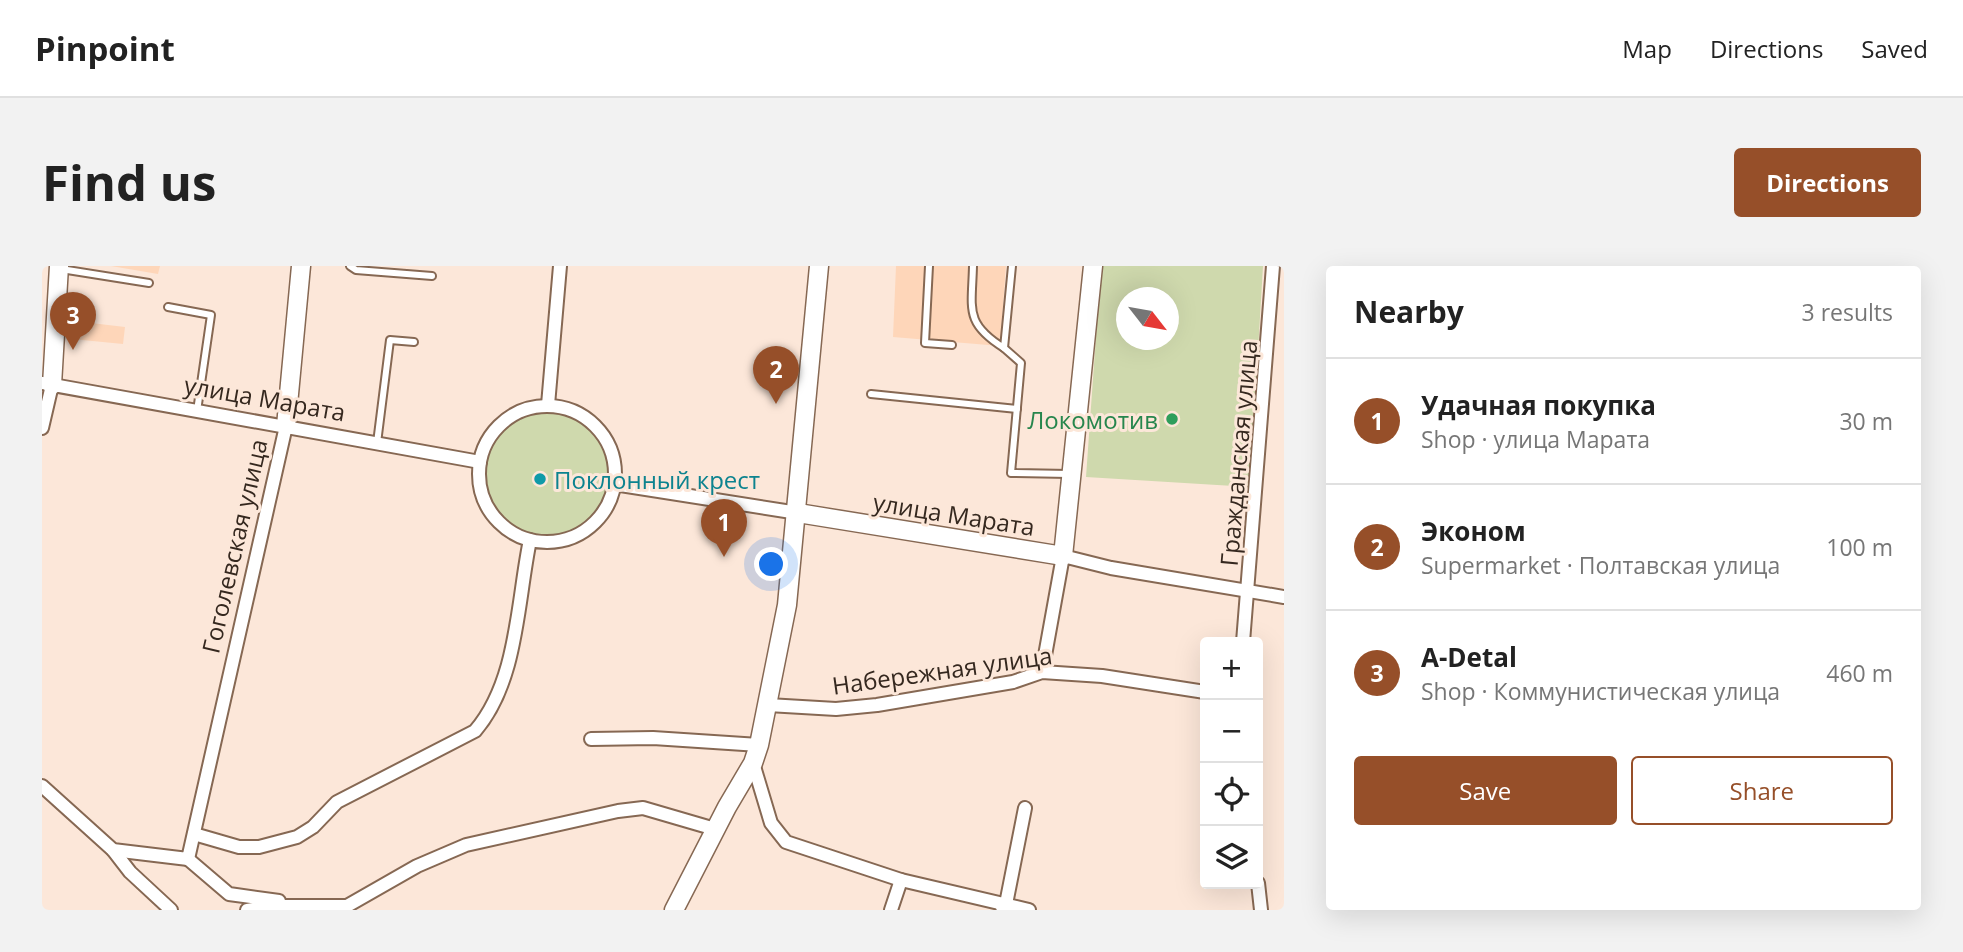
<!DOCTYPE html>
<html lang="en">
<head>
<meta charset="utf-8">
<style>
	:root { --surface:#fff; --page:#f2f2f2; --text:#222; --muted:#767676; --line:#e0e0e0; --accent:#964f29 }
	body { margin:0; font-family:"Open Sans",sans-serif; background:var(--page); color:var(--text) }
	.controls { position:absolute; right:21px; bottom:21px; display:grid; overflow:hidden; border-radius:7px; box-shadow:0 7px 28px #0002 }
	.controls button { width:63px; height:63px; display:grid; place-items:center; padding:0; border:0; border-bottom:2px solid var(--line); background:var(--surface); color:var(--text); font:35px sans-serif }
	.compass { position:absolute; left:1074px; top:21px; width:63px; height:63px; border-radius:50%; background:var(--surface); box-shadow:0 7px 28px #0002; rotate:121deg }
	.you { position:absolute; left:730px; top:299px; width:24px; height:24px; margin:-18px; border:5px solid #fff; border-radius:50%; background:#1a73e8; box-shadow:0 0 0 10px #1a73e833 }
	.badge { display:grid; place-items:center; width:46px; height:46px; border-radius:50%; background:var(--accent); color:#fff; font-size:23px; font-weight:700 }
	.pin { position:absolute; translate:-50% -58px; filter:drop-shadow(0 2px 4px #0008) }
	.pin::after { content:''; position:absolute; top:37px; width:24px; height:21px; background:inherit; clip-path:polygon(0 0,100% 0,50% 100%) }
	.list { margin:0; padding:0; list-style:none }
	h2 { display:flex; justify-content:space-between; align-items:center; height:91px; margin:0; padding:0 28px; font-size:30px }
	h2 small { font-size:23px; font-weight:400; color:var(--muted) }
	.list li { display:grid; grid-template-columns:46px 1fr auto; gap:21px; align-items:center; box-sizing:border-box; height:126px; padding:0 28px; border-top:2px solid var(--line) }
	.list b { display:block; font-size:26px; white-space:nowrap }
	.list p { margin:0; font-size:23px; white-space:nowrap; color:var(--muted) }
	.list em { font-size:23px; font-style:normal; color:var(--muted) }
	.actions { display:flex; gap:14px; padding:21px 28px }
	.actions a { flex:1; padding:16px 0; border:2px solid var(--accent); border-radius:7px; text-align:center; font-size:24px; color:var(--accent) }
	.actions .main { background:var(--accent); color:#fff }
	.icon { flex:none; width:38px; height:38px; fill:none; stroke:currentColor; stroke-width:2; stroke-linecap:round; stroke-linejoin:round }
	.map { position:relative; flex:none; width:1242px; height:644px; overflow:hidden; border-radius:7px }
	header { display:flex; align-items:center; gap:42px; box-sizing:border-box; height:98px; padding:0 35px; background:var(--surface); border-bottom:2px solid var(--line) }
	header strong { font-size:33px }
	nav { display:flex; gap:38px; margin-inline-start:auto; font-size:24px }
	.intro { display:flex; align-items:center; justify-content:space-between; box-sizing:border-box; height:168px; padding:0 42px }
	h1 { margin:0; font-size:49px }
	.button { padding:18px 32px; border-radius:7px; background:var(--accent); color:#fff; font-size:24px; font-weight:700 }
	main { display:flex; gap:42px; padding:0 42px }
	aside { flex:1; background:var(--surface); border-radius:7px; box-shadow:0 7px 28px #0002 }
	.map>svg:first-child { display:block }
	.built { fill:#fed6b9 }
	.green { fill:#cfd9ad; fill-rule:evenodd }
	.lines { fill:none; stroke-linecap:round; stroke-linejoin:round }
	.lane-casing { stroke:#866853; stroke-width:10 }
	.street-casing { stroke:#866853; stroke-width:16 }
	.secondary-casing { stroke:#866853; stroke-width:21 }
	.lane { stroke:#fff; stroke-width:6 }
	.street { stroke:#fff; stroke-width:12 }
	.secondary { stroke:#fff; stroke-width:18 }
	.leisure-dot { fill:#2e9e5b; stroke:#fce7d9; stroke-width:2.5 }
	.culture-dot { fill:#0f9aa8; stroke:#fce7d9; stroke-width:2.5 }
	.labels { text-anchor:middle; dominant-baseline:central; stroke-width:6; stroke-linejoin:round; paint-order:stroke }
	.street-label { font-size:24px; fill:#35281f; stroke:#fce7d9 }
	.leisure-label { font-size:24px; fill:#27864d; stroke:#fce7d9; text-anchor:end }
	.culture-label { font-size:24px; fill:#0d838f; stroke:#fce7d9; text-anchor:start }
</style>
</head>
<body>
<header>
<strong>Pinpoint</strong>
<nav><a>Map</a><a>Directions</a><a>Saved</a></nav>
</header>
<div class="intro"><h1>Find us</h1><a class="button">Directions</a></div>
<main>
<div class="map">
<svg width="1242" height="644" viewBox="0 0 1242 644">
	<rect width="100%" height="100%" fill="#fce7d9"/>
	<g class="built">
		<path d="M69 0H118L116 8Z"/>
		<path d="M854 0H964L958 80 851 71Z"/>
		<path d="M32 55 83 61 81 78 30 73Z"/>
	</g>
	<g class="green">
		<path d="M1059 0H1221L1208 221 1044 211ZM1084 32H1126V74H1084Z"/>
		<circle cx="505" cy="208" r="68"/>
	</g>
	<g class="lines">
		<g class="lane-casing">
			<g id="lane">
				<path d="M308 0 314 4 390 10"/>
				<path d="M887 0 883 77 910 79"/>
				<path d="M931 0C930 43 922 57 962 82L970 0"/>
				<path d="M19 3 107 17"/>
				<path d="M126 41 169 49 155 145"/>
				<path d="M962 82 979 97 969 207 1027 208"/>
				<path d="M829 128 975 143"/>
				<path d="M335 177 348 74 372 76"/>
			</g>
		</g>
		<g class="street-casing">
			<g id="street">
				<path d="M0 117 438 196"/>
				<path d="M506 139 518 0"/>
				<circle cx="505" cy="208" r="68"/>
				<path d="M0 162 10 119"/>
				<path d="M572 218 756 247"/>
				<path d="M1201 376 1231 0"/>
				<path d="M1000 406 1021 290 1069 302 1242 331"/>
				<path d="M726 439 794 443 835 439 971 416 1000 406 1060 410 1163 426"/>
				<path d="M549 473 611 472 717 479"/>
				<path d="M711 497 729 557 744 576 859 614 987 644"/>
				<path d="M0 520 71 584 146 593 244 160"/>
				<path d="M152 568 197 581H217L255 571 271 561 295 536 433 465C476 415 475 336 488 274"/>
				<path d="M71 584 88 606 129 644"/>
				<path d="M146 593 187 628 237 635"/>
				<path d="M1216 617 1219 644"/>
				<path d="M960 641 964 638 983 542"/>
				<path d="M205 644 231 640H305L375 600 424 579 576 545 601 542 673 563"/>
				<path d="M849 644 859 614"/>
			</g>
		</g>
		<g class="secondary-casing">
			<g id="secondary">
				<path d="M10 119 17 0"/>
				<path d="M244 160 259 0"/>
				<path d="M756 247 1021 290 1051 0"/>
				<path d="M632 644 685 541 711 497 717 479 745 339 777 0"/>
			</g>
		</g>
		<use href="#lane" class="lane"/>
		<use href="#street" class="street"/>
		<use href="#secondary" class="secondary"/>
	</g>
	<circle class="leisure-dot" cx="1130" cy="153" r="7"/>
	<circle class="culture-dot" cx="498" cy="213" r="7"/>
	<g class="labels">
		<g class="street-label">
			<text transform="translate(223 132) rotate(10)">улица Марата</text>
			<text transform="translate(1196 187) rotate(-85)">Гражданская улица</text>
			<text transform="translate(912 248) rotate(9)">улица Марата</text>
			<text transform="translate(192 280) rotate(-77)">Гоголевская улица</text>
			<text transform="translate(900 404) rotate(-8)">Набережная улица</text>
		</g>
		<g class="leisure-label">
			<text x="1116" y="153">Локомотив</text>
		</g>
		<g class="culture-label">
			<text x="512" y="213">Поклонный крест</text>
		</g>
	</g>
</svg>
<div class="controls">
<button>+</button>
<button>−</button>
<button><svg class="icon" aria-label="locate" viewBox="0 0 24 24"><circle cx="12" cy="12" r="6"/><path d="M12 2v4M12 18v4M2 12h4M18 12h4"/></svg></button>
<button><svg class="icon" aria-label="layers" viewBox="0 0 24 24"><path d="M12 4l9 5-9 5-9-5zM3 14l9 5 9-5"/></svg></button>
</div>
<svg class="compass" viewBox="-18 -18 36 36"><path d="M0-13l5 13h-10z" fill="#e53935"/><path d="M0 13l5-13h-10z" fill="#767676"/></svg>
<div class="you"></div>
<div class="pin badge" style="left:682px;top:291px">1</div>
<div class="pin badge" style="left:734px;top:138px">2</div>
<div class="pin badge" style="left:31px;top:84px">3</div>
</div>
<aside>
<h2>Nearby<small>3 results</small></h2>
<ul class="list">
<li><span class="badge">1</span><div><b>Удачная покупка</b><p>Shop · улица Марата</p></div><em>30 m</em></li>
<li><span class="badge">2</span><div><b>Эконом</b><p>Supermarket · Полтавская улица</p></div><em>100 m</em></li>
<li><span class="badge">3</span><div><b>A-Detal</b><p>Shop · Коммунистическая улица</p></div><em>460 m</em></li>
</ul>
<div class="actions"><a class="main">Save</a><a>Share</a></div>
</aside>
</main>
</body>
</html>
